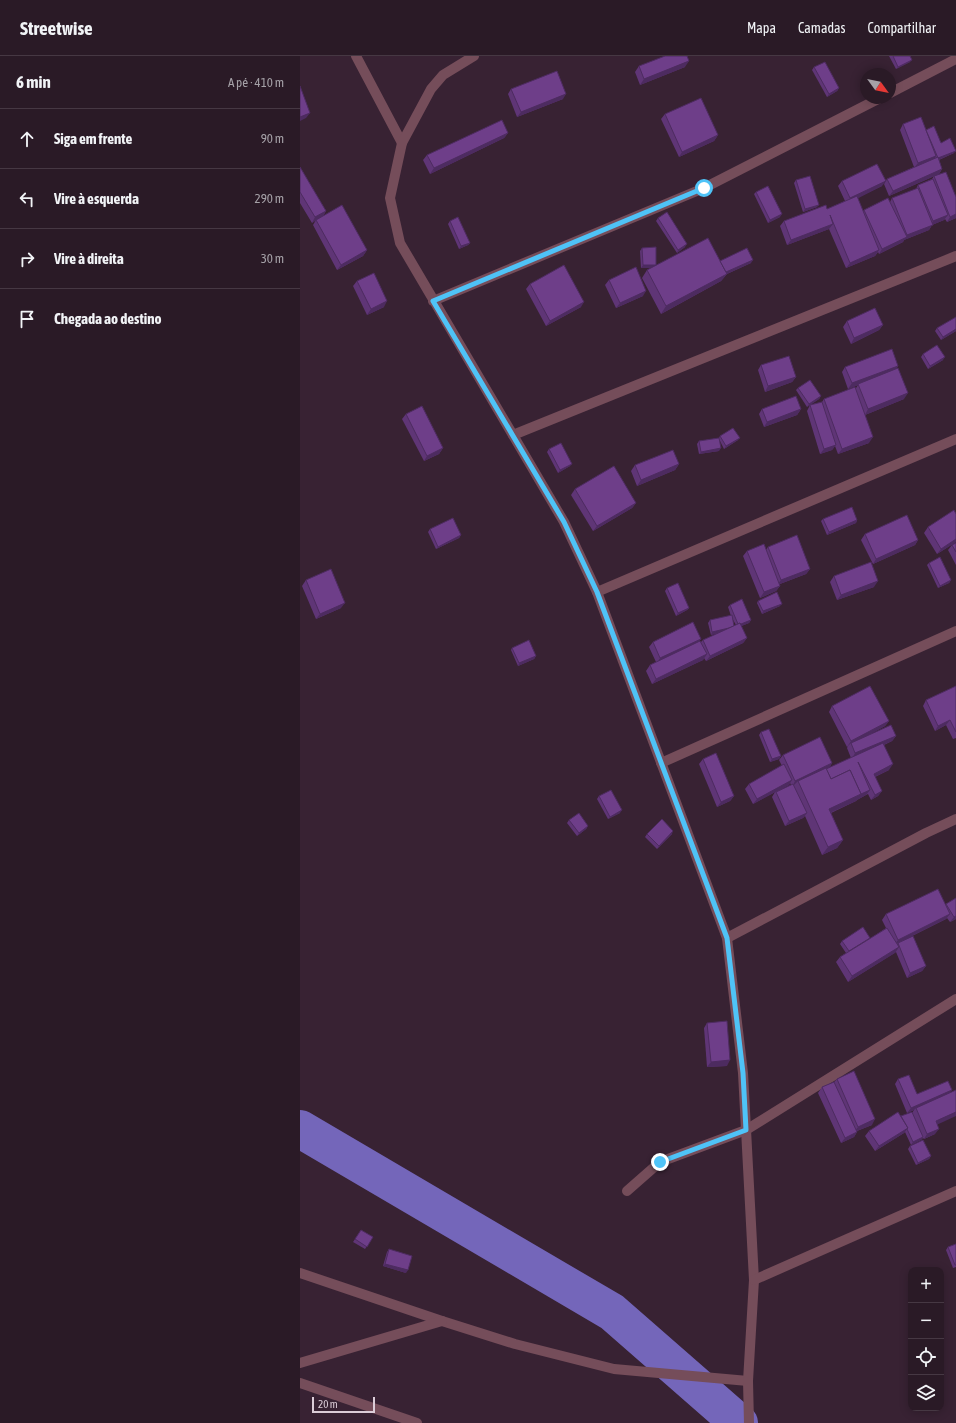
<!DOCTYPE html>
<html lang="pt">
<head>
<meta charset="utf-8">
<style>
	:root { --surface:#2a1a26; --page:#32232e; --text:#f1f3f6; --muted:#a5a1a7; --line:#463843 }
	body { margin:0; font-family:"Asap Condensed",sans-serif; background:var(--page); color:var(--text) }
	.controls { position:absolute; right:12px; bottom:12px; display:grid; overflow:hidden; border-radius:8px; box-shadow:0 2px 10px #0003 }
	.controls button { width:36px; height:36px; display:grid; place-items:center; padding:0; border:0; border-bottom:1px solid var(--line); background:var(--surface); color:var(--text); font:20px sans-serif }
	.compass { position:absolute; left:560px; top:12px; width:36px; height:36px; border-radius:50%; background:var(--surface); box-shadow:0 2px 10px #0003; rotate:123deg }
	.scale { position:absolute; left:12px; bottom:10px; width:63px; box-sizing:border-box; padding-left:4px; border:2px solid #dccdd8; border-top:0; font-size:11px; line-height:14px; white-space:nowrap; color:#dccdd8; -webkit-text-stroke:3px #382233; paint-order:stroke }
	.stop { position:absolute; width:12px; height:12px; margin:-9px; border:3px solid #4fc3f7; border-radius:50%; background:#fff }
	.stop.end { background:#4fc3f7; border-color:#fff; box-shadow:0 1px 4px #0008 }
	.list { margin:0; padding:0; list-style:none }
	h2 { display:flex; justify-content:space-between; align-items:center; height:52px; margin:0; padding:0 16px; font-size:17px }
	h2 small { font-size:13px; font-weight:400; color:var(--muted) }
	.list li { display:grid; grid-template-columns:26px 1fr auto; gap:12px; align-items:center; box-sizing:border-box; height:60px; padding:0 16px; border-top:1px solid var(--line) }
	.list b { display:block; font-size:15px; white-space:nowrap }
	.list em { font-size:13px; font-style:normal; color:var(--muted) }
	.icon { flex:none; width:22px; height:22px; fill:none; stroke:currentColor; stroke-width:2; stroke-linecap:round; stroke-linejoin:round }
	.map { position:relative; flex:none; width:656px; height:1367px; overflow:hidden }
	header { display:flex; align-items:center; gap:24px; box-sizing:border-box; height:56px; padding:0 20px; background:var(--surface); border-bottom:1px solid var(--line) }
	header strong { font-size:19px }
	nav { display:flex; gap:22px; margin-inline-start:auto; font-size:14px }
	main { display:flex }
	aside { flex:1; background:var(--surface) }
	.map>svg:first-child { display:block }
	.lines { fill:none; stroke-linecap:round; stroke-linejoin:round }
	.river { stroke:#7466ba; stroke-width:38 }
	.lane { stroke:#754d5a; stroke-width:10 }
	.street { stroke:#754d5a; stroke-width:10 }
	.wall { fill:#5f3576; fill-rule:evenodd }
	.shaded-wall { fill:#4d2b60 }
	.building { fill:#6e3e89; stroke:#4d2b60 }
	.route { stroke:#4fc3f7; stroke-width:5 }
</style>
</head>
<body>
<header>
<strong>Streetwise</strong>
<nav><a>Mapa</a><a>Camadas</a><a>Compartilhar</a></nav>
</header>
<main>
<aside>
<h2>6 min<small>A pé · 410 m</small></h2>
<ul class="list">
<li><svg class="icon" aria-label="ahead" viewBox="0 0 24 24"><path d="M12 20V5M6 11l6-6 6 6"/></svg><div><b>Siga em frente</b></div><em>90 m</em></li>
<li><svg class="icon" aria-label="left" viewBox="0 0 24 24"><path d="M17 20v-9H6M10 6l-5 5 5 5"/></svg><div><b>Vire à esquerda</b></div><em>290 m</em></li>
<li><svg class="icon" aria-label="right" viewBox="0 0 24 24"><path d="M7 20v-9h11M14 6l5 5-5 5"/></svg><div><b>Vire à direita</b></div><em>30 m</em></li>
<li><svg class="icon" aria-label="arrive" viewBox="0 0 24 24"><path d="M6 21V4h12l-3 4 3 4H6"/></svg><div><b>Chegada ao destino</b></div></li>
</ul>
</aside>
<div class="map">
<svg width="656" height="1367" viewBox="0 0 656 1367">
	<rect width="100%" height="100%" fill="#382233"/>
	<g class="lines">
		<path class="river" d="M0 1073 312 1256 439 1367"/>
		<g class="lane">
			<path d="M590 37 656 3"/>
			<path d="M133 245 404 132 580 42"/>
			<path d="M213 379 656 200"/>
			<path d="M297 536 656 383"/>
			<path d="M361 707 656 575"/>
			<path d="M0 1217 142 1265 215 1288 314 1313 448 1325"/>
			<path d="M0 1307 142 1265"/>
		</g>
		<g class="street">
			<path d="M56 0 102 87"/>
			<path d="M174 0 143 19 131 33 102 87 90 142 100 187 264 466 297 536 427 882 443 1017 454 1224 448 1325 449 1367"/>
			<path d="M427 882 626 777 656 763"/>
			<path d="M327 1135 360 1106 446 1074 656 943"/>
			<path d="M454 1224 656 1135"/>
			<path d="M0 1327 117 1367"/>
		</g>
	</g>
	<g class="wall">
		<path d="M589 0H610V6L596 13Z"/>
		<path d="M339 10 385 11 340 29 335 16Z"/>
		<path d="M514 11 539 32 537 35 527 41 512 14Z"/>
		<path d="M211 33 263 43 217 61 208 38Z"/>
		<path d="M365 58 418 79 414 85 379 101 361 63Z"/>
		<path d="M603 68 626 74 654 97 639 104 642 113 639 118 589 140 584 128 587 123 614 111 600 74Z"/>
		<path d="M208 77 204 82 130 118 123 104 127 99Z"/>
		<path d="M0 111 26 155 23 160 67 194 63 200 37 214 13 169 16 164 12 167 0 147Z"/>
		<path d="M634 120 656 141V162L647 166 645 163 644 164 632 169 629 174 604 184 603 186 579 198 578 196 575 200 546 212 529 173 487 189 480 170 484 165 527 153 545 145 538 130 542 125 582 130 557 142 563 155 564 154 590 146 592 142 616 133 618 129 632 123Z"/>
		<path d="M496 124 517 151 503 156 494 127Z"/>
		<path d="M456 136 480 161 468 167 454 138Z"/>
		<path d="M358 162 385 191 377 197 356 165Z"/>
		<path d="M150 165 170 187 168 189 159 193 148 168Z"/>
		<path d="M342 192 355 210 420 205 451 207 427 218 421 225 361 258 342 222 347 214 352 212H341L340 195Z"/>
		<path d="M309 224 343 240 316 252 305 229Z"/>
		<path d="M57 225 84 251 67 259 53 230Z"/>
		<path d="M230 228 281 251 246 270 226 233Z"/>
		<path d="M547 265 583 269 579 274 551 288 543 271Z"/>
		<path d="M637 272 656 275 641 284 635 275Z"/>
		<path d="M623 298 643 304 628 313 621 301Z"/>
		<path d="M461 309 496 321 492 326 465 336 458 314Z"/>
		<path d="M598 310 596 313 604 343 565 359 569 387 538 398 535 390 532 394 520 398 507 355 510 349 522 346 524 343 556 332 558 329 548 333 542 316 545 311Z"/>
		<path d="M498 332 521 340 519 343 507 351 496 334Z"/>
		<path d="M462 353H501L497 359 464 371 459 358Z"/>
		<path d="M106 358 143 392 139 398 124 405 102 363Z"/>
		<path d="M420 380 438 384 424 393 420 385 419 395 399 398 397 388 399 385 419 382Z"/>
		<path d="M249 393 270 410 258 417 247 396Z"/>
		<path d="M379 408 375 414 337 430 331 415 335 409Z"/>
		<path d="M275 433 336 447 332 452 293 475 271 439Z"/>
		<path d="M656 458V486L637 498 624 477 628 471Z"/>
		<path d="M523 463 557 464 556 467 527 479 521 465Z"/>
		<path d="M130 473 161 479 159 482 136 493 128 476Z"/>
		<path d="M565 478 618 484 615 489 573 508 561 484Z"/>
		<path d="M656 487V509L648 494 652 489Z"/>
		<path d="M468 491 510 513 506 518 480 528V530L476 535 460 542 443 500 447 495 466 494Z"/>
		<path d="M629 507 651 524 649 527 638 532 627 509Z"/>
		<path d="M534 520 574 531 537 544 530 526Z"/>
		<path d="M6 524 41 552 16 563 2 530Z"/>
		<path d="M367 532 389 552 387 554 376 560 365 535Z"/>
		<path d="M458 545 480 550 462 558 457 547Z"/>
		<path d="M430 549 451 564 449 567 441 570 447 582 443 587 406 605 404 602 403 604 352 628 346 615 350 609 356 606 349 591 353 586 401 583 398 586H401L403 584 419 577 411 579 408 567 410 564 431 560 428 551ZM432 562 436 569 434 570Z"/>
		<path d="M212 592 236 600 234 603 218 610 211 594Z"/>
		<path d="M656 630V682L653 683 646 669 635 675 623 650 626 644Z"/>
		<path d="M532 650 589 665 585 670 572 677 596 680 592 685 584 689 589 714 575 721 582 735 578 740 571 744 568 738 566 739 557 744 556 745 531 757 543 784 537 792 522 799 505 760 503 762 485 770 472 741 475 736 453 748 445 733 449 728 482 710 479 704 483 699 532 707 529 712 551 702 547 692 548 690 547 691 529 656ZM490 727 491 729 478 735 489 729Z"/>
		<path d="M461 676 481 700 479 703 470 706 459 679Z"/>
		<path d="M403 703 434 740 430 745 417 751 399 708Z"/>
		<path d="M299 740 320 757 308 763 297 743Z"/>
		<path d="M269 764 288 770 286 773 277 780 267 767Z"/>
		<path d="M347 778H372L357 793 345 781Z"/>
		<path d="M656 842V863L650 866 647 862 646 863 604 884 626 910 622 915 607 922 596 896 548 926 536 906 540 901 546 897 540 888 542 885 570 883 586 872 582 864 586 858 646 849V848Z"/>
		<path d="M407 967 427 1010 407 1011 404 972Z"/>
		<path d="M537 1023 572 1069 557 1075V1076L554 1081 541 1087 518 1037 522 1031 534 1026Z"/>
		<path d="M598 1023 617 1038 650 1036 637 1068 635 1078 624 1083 623 1082 621 1084 611 1089 605 1076 604 1077 575 1095 565 1080 569 1075 601 1060 612 1057 614 1054 607 1057 595 1028Z"/>
		<path d="M610 1090 631 1100 629 1103 616 1109 608 1093Z"/>
		<path d="M61 1174 73 1181 65 1193 53 1186Z"/>
		<path d="M656 1188V1211L653 1212 646 1194 648 1191Z"/>
		<path d="M89 1193 106 1217 83 1210 87 1196Z"/>
	</g>
	<g class="shaded-wall">
		<path d="M612 4 610 6 596 13 598 11Z"/>
		<path d="M389 5 385 11 340 29 344 23Z"/>
		<path d="M539 32 537 35 527 41 529 38Z"/>
		<path d="M266 38 263 43 217 61 221 56Z"/>
		<path d="M10 57 6 62 0 65V61Z"/>
		<path d="M208 77 204 82 130 118 134 112Z"/>
		<path d="M418 79 414 85 379 101 382 96Z"/>
		<path d="M656 95 654 97 636 105 638 102Z"/>
		<path d="M636 100 633 105 614 112 618 107Z"/>
		<path d="M642 113 639 118 589 140 593 135Z"/>
		<path d="M586 125 582 130 547 148 550 142Z"/>
		<path d="M519 149 517 151 503 156 505 153Z"/>
		<path d="M26 155 23 160 12 167 15 161Z"/>
		<path d="M482 158 480 161 468 167 470 164Z"/>
		<path d="M656 158V162L647 166 650 161Z"/>
		<path d="M648 159 644 164 632 169 629 174 604 184 603 186 579 198 582 193 606 181 607 179 630 170 633 165Z"/>
		<path d="M533 168 529 173 487 189 491 184Z"/>
		<path d="M170 187 168 189 159 193 161 190Z"/>
		<path d="M387 188 385 191 377 197 378 194Z"/>
		<path d="M67 194 63 200 37 214 41 209Z"/>
		<path d="M579 194 575 200 546 212 550 207Z"/>
		<path d="M453 204 451 207 420 221 422 218Z"/>
		<path d="M343 209H356L354 212H341Z"/>
		<path d="M427 218 421 225 361 258 366 250Z"/>
		<path d="M346 235 343 240 316 252 320 247Z"/>
		<path d="M87 245 84 251 67 259 71 253Z"/>
		<path d="M284 246 281 251 246 270 250 265Z"/>
		<path d="M583 269 579 274 551 288 554 282Z"/>
		<path d="M656 273V275L641 284 643 281Z"/>
		<path d="M645 301 643 304 628 313 630 310Z"/>
		<path d="M598 310 594 316 548 333 552 327Z"/>
		<path d="M496 321 492 326 465 336 468 330Z"/>
		<path d="M608 337 604 343 565 359 568 353Z"/>
		<path d="M521 340 519 343 507 351 509 348Z"/>
		<path d="M501 353 497 359 464 371 467 366Z"/>
		<path d="M573 381 569 387 538 398 542 393Z"/>
		<path d="M440 382 438 384 424 393 426 390Z"/>
		<path d="M536 389 532 394 520 398 524 393Z"/>
		<path d="M143 392 139 398 124 405 127 400Z"/>
		<path d="M421 392 419 395 399 398 401 396Z"/>
		<path d="M272 408 270 410 258 417 260 414Z"/>
		<path d="M379 408 375 414 337 430 341 424Z"/>
		<path d="M336 447 332 452 293 475 297 470Z"/>
		<path d="M557 464 556 467 527 479 529 476Z"/>
		<path d="M161 479 159 482 136 493 138 491Z"/>
		<path d="M656 483V486L637 498 641 493Z"/>
		<path d="M618 484 615 489 573 508 576 503Z"/>
		<path d="M510 513 506 518 477 529 481 524Z"/>
		<path d="M651 524 649 527 638 532 640 530Z"/>
		<path d="M578 525 574 531 537 544 541 539Z"/>
		<path d="M480 530 476 535 460 542 464 536Z"/>
		<path d="M45 547 41 552 16 563 20 558Z"/>
		<path d="M482 548 480 550 462 558 463 555Z"/>
		<path d="M389 552 387 554 376 560 378 557Z"/>
		<path d="M451 564 449 567 437 572 439 569Z"/>
		<path d="M434 571 433 573 411 579 412 576Z"/>
		<path d="M447 582 443 587 406 605 410 600Z"/>
		<path d="M401 583 397 588 357 607 360 602Z"/>
		<path d="M407 598 403 604 352 628 356 623Z"/>
		<path d="M236 600 234 603 218 610 219 607Z"/>
		<path d="M650 664 646 669 635 675 638 670Z"/>
		<path d="M589 665 585 670 552 689 551 687 547 691 551 685Z"/>
		<path d="M596 680 592 685 552 703 555 697Z"/>
		<path d="M481 700 479 703 470 706 472 703Z"/>
		<path d="M532 707 529 713 498 725 492 731 495 725Z"/>
		<path d="M593 708 589 714 570 723 574 718Z"/>
		<path d="M492 724 489 729 453 748 457 743Z"/>
		<path d="M570 734 566 739 557 744 556 745 523 760 529 753Z"/>
		<path d="M582 735 578 740 571 744 575 739Z"/>
		<path d="M434 740 430 745 417 751 421 746Z"/>
		<path d="M322 754 320 757 308 763 310 761Z"/>
		<path d="M507 757 503 762 485 770 489 765Z"/>
		<path d="M288 770 286 773 277 780 279 777Z"/>
		<path d="M373 775 372 778 357 793 359 790Z"/>
		<path d="M543 784 537 792 522 799 528 791Z"/>
		<path d="M650 858 646 863 594 889 598 884Z"/>
		<path d="M656 860V863L650 866 654 861Z"/>
		<path d="M599 891 595 897 548 926 552 920Z"/>
		<path d="M626 910 622 915 607 922 610 917Z"/>
		<path d="M430 1004 427 1010 407 1011 411 1006Z"/>
		<path d="M652 1034 648 1039 616 1052 614 1054 607 1057 611 1052Z"/>
		<path d="M656 1056V1060L632 1071 636 1065Z"/>
		<path d="M575 1063 572 1069 554 1076 558 1071Z"/>
		<path d="M608 1072 604 1077 575 1095 579 1090Z"/>
		<path d="M639 1073 635 1078 624 1083 627 1078Z"/>
		<path d="M557 1076 554 1081 541 1087 545 1082Z"/>
		<path d="M623 1081 621 1084 611 1089 613 1086Z"/>
		<path d="M631 1100 629 1103 616 1109 618 1107Z"/>
		<path d="M85 1208 108 1214 106 1217 83 1210Z"/>
	</g>
	<g class="building">
		<path d="M365 0H387L389 5 344 23 339 10Z"/>
		<path d="M593 0H610L612 4 598 11Z"/>
		<path d="M525 6 539 32 529 38 514 11Z"/>
		<path d="M257 15 266 38 221 56 211 33Z"/>
		<path d="M0 30 10 57 0 61Z"/>
		<path d="M401 42 418 79 382 96 365 58Z"/>
		<path d="M621 61 636 100 618 107 603 68Z"/>
		<path d="M202 64 208 77 134 112 127 99Z"/>
		<path d="M634 70 641 87 650 82 656 95 638 102 626 74Z"/>
		<path d="M638 101 642 113 593 135 587 123Z"/>
		<path d="M577 108 586 125 550 142 542 125Z"/>
		<path d="M0 111 26 155 15 161 0 136Z"/>
		<path d="M646 116 656 141V158L650 161 634 120Z"/>
		<path d="M510 120 519 149 505 153 496 124Z"/>
		<path d="M633 123 648 159 633 165 618 129Z"/>
		<path d="M468 130 482 158 470 164 456 136Z"/>
		<path d="M618 132 633 169 607 179 592 142Z"/>
		<path d="M557 140 579 194 550 207 530 159 533 168 491 184 484 165 526 149 527 153Z"/>
		<path d="M588 142 607 181 582 193 564 154Z"/>
		<path d="M42 149 67 194 41 209 16 164Z"/>
		<path d="M367 156 387 188 378 194 358 162Z"/>
		<path d="M158 161 170 187 161 190 150 165Z"/>
		<path d="M408 182 427 218 366 250 347 214Z"/>
		<path d="M356 191V209H343L342 192Z"/>
		<path d="M447 192 453 204 426 216 420 205Z"/>
		<path d="M264 209 284 246 250 265 230 228Z"/>
		<path d="M336 211 346 235 320 247 309 224Z"/>
		<path d="M74 217 87 245 71 253 57 225Z"/>
		<path d="M575 252 583 269 554 282 547 265Z"/>
		<path d="M656 261V273L643 281 637 272Z"/>
		<path d="M637 289 645 301 630 310 623 298Z"/>
		<path d="M592 293 598 310 552 327 545 311Z"/>
		<path d="M489 300 496 321 468 330 461 309Z"/>
		<path d="M598 312 608 337 568 353 558 328Z"/>
		<path d="M510 324 521 340 509 348 498 332Z"/>
		<path d="M555 331 573 381 542 393 524 343Z"/>
		<path d="M496 340 501 353 467 366 462 353Z"/>
		<path d="M522 346 536 389 524 393 510 349Z"/>
		<path d="M122 350 143 392 127 400 106 358Z"/>
		<path d="M433 372 440 382 426 390 420 380Z"/>
		<path d="M419 382 421 392 401 396 399 385Z"/>
		<path d="M261 387 272 408 260 414 249 393Z"/>
		<path d="M373 394 379 408 341 424 335 409Z"/>
		<path d="M314 410 336 447 297 470 275 433Z"/>
		<path d="M552 451 557 464 529 476 523 463Z"/>
		<path d="M654 454 656 458V483L641 493 628 471Z"/>
		<path d="M607 459 618 484 576 503 565 478Z"/>
		<path d="M153 462 161 479 138 491 130 473Z"/>
		<path d="M497 479 510 513 481 524 468 491Z"/>
		<path d="M656 487V496L652 489Z"/>
		<path d="M464 488 480 530 464 536 447 495Z"/>
		<path d="M640 501 651 524 640 530 629 507Z"/>
		<path d="M571 506 578 525 541 539 534 520Z"/>
		<path d="M31 513 45 547 20 558 6 524Z"/>
		<path d="M378 527 389 552 378 557 367 532Z"/>
		<path d="M477 536 482 548 463 555 458 545Z"/>
		<path d="M442 543 451 564 441 568 440 567 438 568 430 549Z"/>
		<path d="M432 559 434 570 429 572 412 576 410 564Z"/>
		<path d="M393 566 401 583 360 602 353 586Z"/>
		<path d="M440 567 447 582 410 600 403 584Z"/>
		<path d="M229 584 236 600 219 607 212 592Z"/>
		<path d="M400 585 407 598 356 623 350 609Z"/>
		<path d="M570 630 589 665 551 685 532 650Z"/>
		<path d="M656 630V676L650 664 638 670 626 644Z"/>
		<path d="M591 669 596 680 555 697 551 687Z"/>
		<path d="M469 673 481 700 472 703 461 676Z"/>
		<path d="M520 681 532 707 495 725 483 699Z"/>
		<path d="M583 687 593 708 574 718 582 735 575 739 558 706 570 734 561 738 550 714 531 723 526 713Z"/>
		<path d="M416 697 434 740 421 746 403 703Z"/>
		<path d="M484 708 492 724 457 743 449 728Z"/>
		<path d="M526 712 531 723 550 714 561 738 529 753 543 784 528 791 498 725Z"/>
		<path d="M493 728 507 757 489 765 476 736Z"/>
		<path d="M311 734 322 754 310 761 299 740Z"/>
		<path d="M279 757 288 770 279 777 269 764Z"/>
		<path d="M362 763 373 775 359 790 347 778Z"/>
		<path d="M638 833 650 858 598 884 586 858Z"/>
		<path d="M656 842V860L654 861 646 848Z"/>
		<path d="M563 871 570 882 549 895 542 885Z"/>
		<path d="M587 872 599 891 552 920 540 901Z"/>
		<path d="M613 880 626 910 610 917 598 887Z"/>
		<path d="M427 965 430 1004 411 1006 407 967Z"/>
		<path d="M554 1015 575 1063 558 1071 537 1023Z"/>
		<path d="M609 1019 617 1038 648 1025 652 1034 611 1052 598 1023Z"/>
		<path d="M534 1026 557 1076 545 1082 522 1031Z"/>
		<path d="M656 1034V1056L636 1065 639 1073 627 1078 616 1052Z"/>
		<path d="M598 1056 608 1072 579 1090 569 1075Z"/>
		<path d="M612 1056 623 1081 613 1086 607 1073 608 1072 601 1060Z"/>
		<path d="M623 1084 631 1100 618 1107 610 1090Z"/>
		<path d="M61 1174 73 1181 67 1191 55 1183Z"/>
		<path d="M656 1188V1209H655L648 1191Z"/>
		<path d="M89 1193 112 1200 108 1214 85 1208Z"/>
	</g>
	<g class="lines">
		<path class="route" d="M360 1106 446 1074 443 1017 427 882 297 536 264 466 133 245 404 132"/>
	</g>
</svg>
<div class="controls">
<button>+</button>
<button>−</button>
<button><svg class="icon" aria-label="locate" viewBox="0 0 24 24"><circle cx="12" cy="12" r="6"/><path d="M12 2v4M12 18v4M2 12h4M18 12h4"/></svg></button>
<button><svg class="icon" aria-label="layers" viewBox="0 0 24 24"><path d="M12 4l9 5-9 5-9-5zM3 14l9 5 9-5"/></svg></button>
</div>
<svg class="compass" viewBox="-18 -18 36 36"><path d="M0-13l5 13h-10z" fill="#e53935"/><path d="M0 13l5-13h-10z" fill="#a5a1a7"/></svg>
<div class="scale">20 m</div>
<div class="stop" style="left:404px;top:132px"></div>
<div class="stop end" style="left:360px;top:1106px"></div>
</div>
</main>
</body>
</html>
